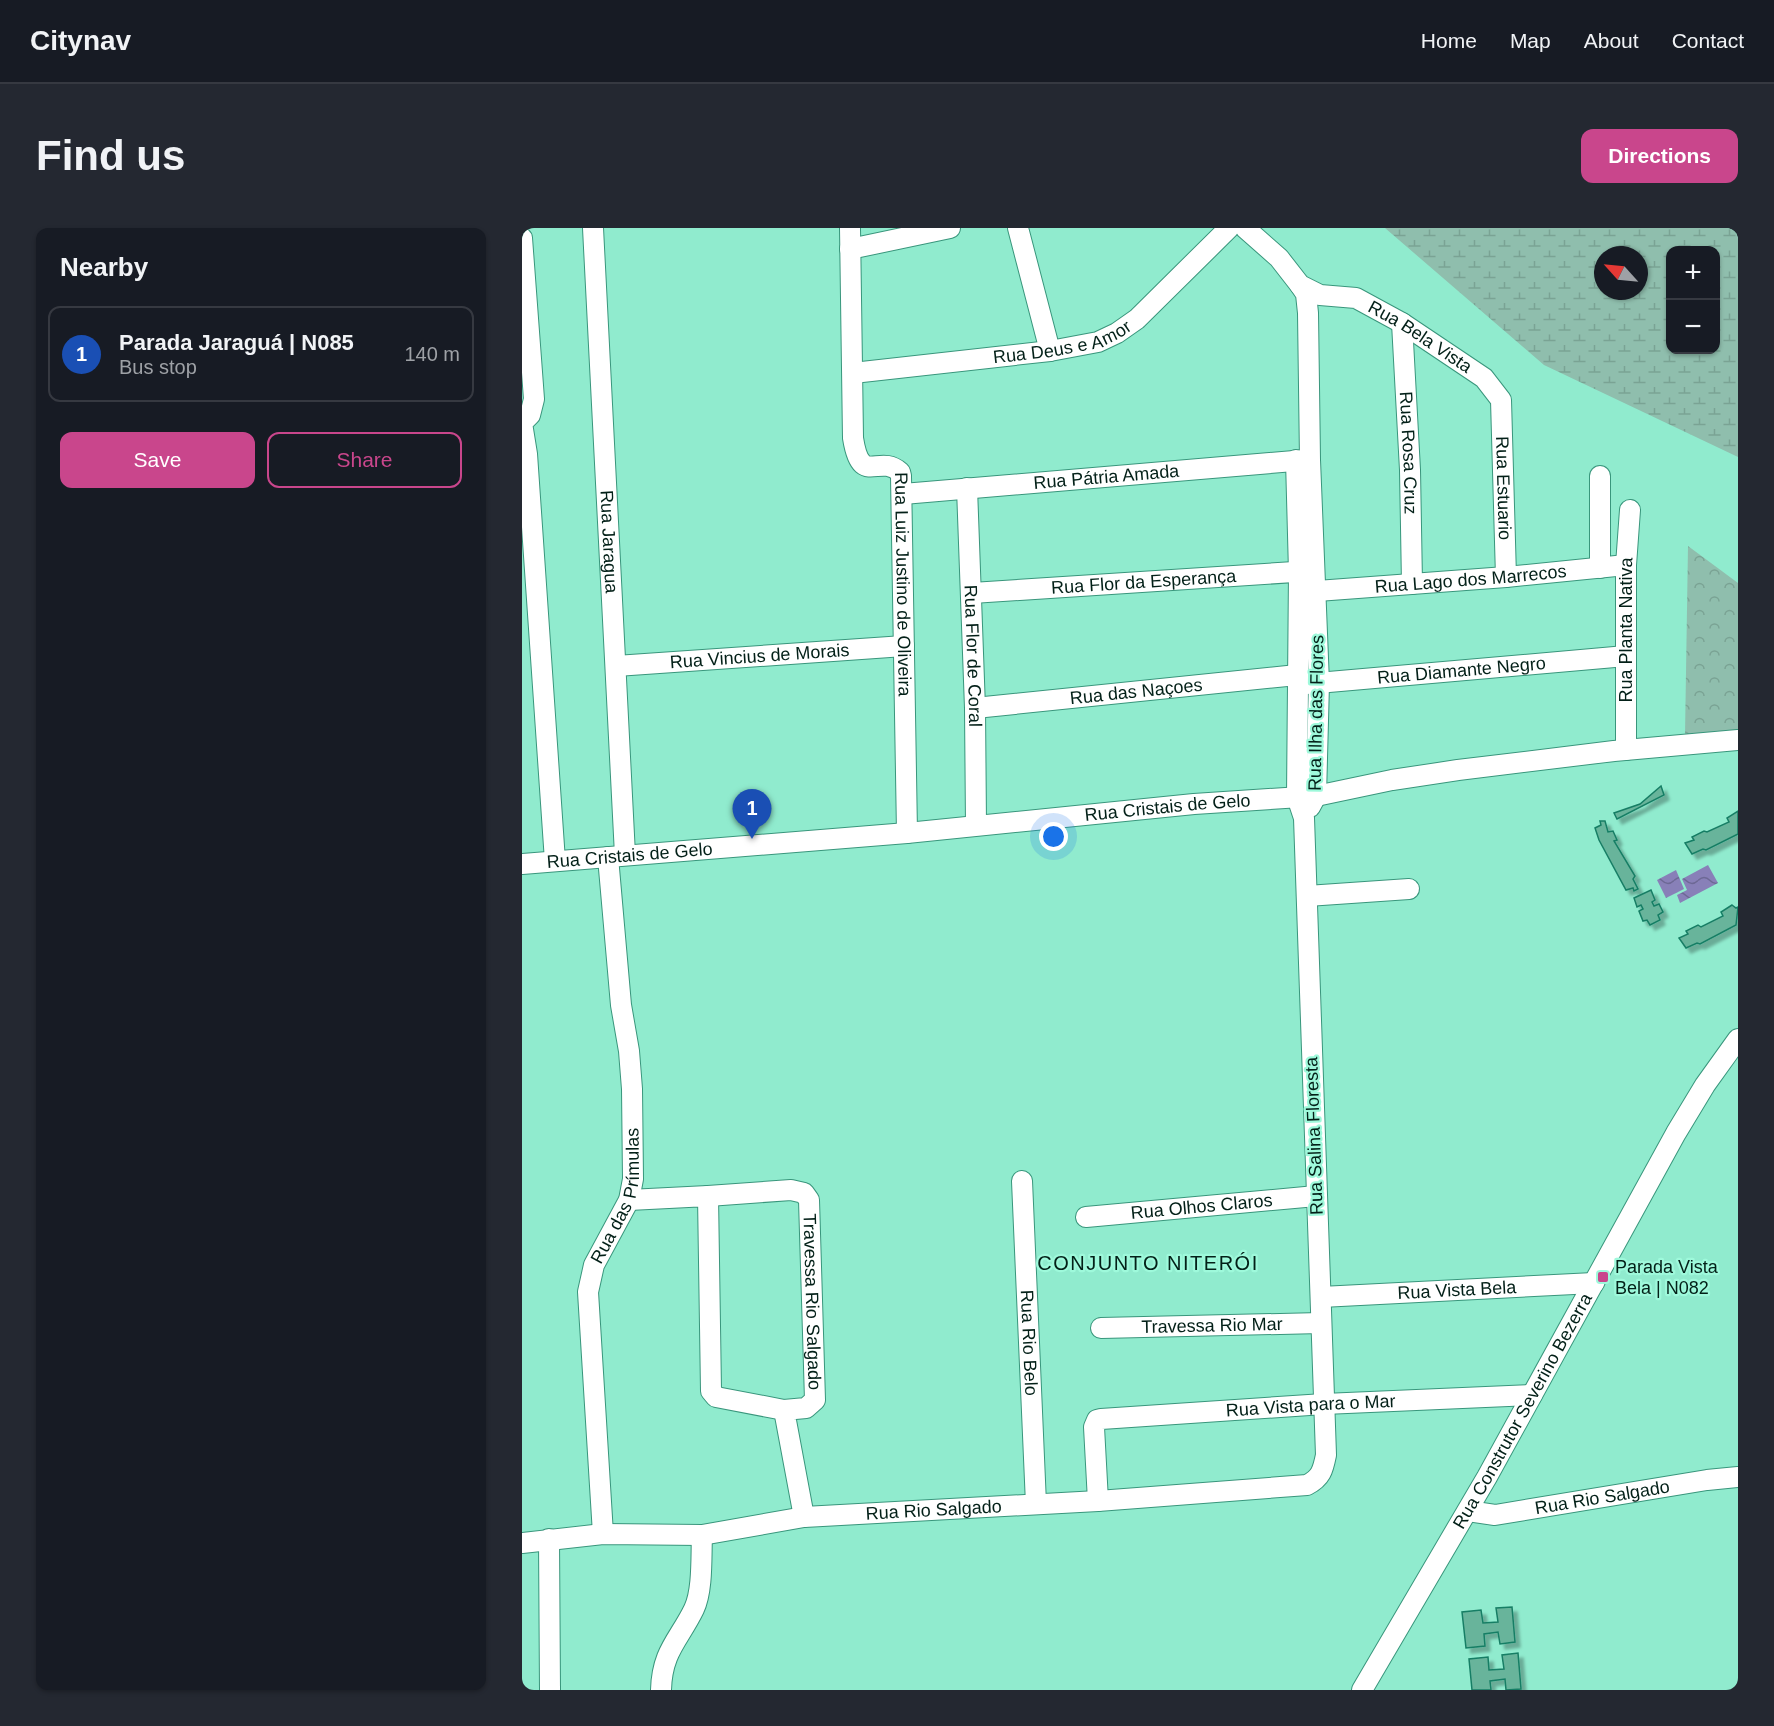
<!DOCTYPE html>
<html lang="en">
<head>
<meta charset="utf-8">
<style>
	:root { --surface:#171b24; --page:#242831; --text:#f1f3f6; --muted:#9ea1a6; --line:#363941; --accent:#c9468c }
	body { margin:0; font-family:Helvetica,sans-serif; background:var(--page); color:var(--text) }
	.controls { position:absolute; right:18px; top:18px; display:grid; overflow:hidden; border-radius:12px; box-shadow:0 2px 4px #0004 }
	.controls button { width:54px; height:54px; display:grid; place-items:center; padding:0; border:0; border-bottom:2px solid var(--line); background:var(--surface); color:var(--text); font:30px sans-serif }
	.compass { position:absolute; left:1072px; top:18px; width:54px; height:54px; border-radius:50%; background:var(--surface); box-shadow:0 2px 4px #0004; rotate:297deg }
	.you { position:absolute; left:532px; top:609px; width:21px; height:21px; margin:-15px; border:4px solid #fff; border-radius:50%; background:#1a73e8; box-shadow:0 0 0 9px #1a73e833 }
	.badge { display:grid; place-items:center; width:39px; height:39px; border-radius:50%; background:var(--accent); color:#fff; font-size:20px; font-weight:700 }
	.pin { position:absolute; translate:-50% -50px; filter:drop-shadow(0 2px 3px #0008) }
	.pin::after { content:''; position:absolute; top:32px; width:21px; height:18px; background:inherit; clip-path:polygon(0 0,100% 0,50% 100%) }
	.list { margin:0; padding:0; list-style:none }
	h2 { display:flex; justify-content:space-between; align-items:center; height:78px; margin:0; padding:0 24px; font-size:26px }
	h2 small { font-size:20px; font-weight:400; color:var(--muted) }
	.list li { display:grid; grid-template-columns:39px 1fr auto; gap:18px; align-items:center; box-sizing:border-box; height:96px; margin:0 12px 12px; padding:0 12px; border:2px solid var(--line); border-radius:12px }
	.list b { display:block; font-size:22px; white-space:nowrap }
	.list p { margin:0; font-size:20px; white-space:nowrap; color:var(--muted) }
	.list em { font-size:20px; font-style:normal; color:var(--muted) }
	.actions { display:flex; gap:12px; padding:18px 24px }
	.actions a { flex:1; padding:14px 0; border:2px solid var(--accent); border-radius:12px; text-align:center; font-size:21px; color:var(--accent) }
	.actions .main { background:var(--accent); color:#fff }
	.map { position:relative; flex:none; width:1216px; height:1462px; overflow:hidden; border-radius:12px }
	header { display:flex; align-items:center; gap:36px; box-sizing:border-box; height:84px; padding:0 30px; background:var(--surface); border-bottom:2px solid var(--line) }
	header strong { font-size:28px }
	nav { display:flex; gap:33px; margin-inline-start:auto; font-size:21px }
	.intro { display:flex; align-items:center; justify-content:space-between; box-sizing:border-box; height:144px; padding:0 36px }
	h1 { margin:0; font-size:42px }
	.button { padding:15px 27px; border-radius:12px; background:var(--accent); color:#fff; font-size:21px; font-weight:700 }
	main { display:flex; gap:36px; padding:0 36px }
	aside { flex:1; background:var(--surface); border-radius:12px; box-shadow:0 2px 4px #0004 }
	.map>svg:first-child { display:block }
	.forest { fill:url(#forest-crowns) }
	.wetland { fill:url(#wetland-marsh); fill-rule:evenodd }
	.water { fill:url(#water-waves) }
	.building { fill:#68b49b; stroke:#187e65; stroke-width:1.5; filter:url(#shadow) }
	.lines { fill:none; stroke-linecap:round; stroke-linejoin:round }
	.minor-casing { stroke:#39967c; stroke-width:22 }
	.minor { stroke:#fff; stroke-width:20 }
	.poi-dot { fill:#c9468c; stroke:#9ef9db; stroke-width:2 }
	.labels { text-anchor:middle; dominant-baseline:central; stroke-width:4.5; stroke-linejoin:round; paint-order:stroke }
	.street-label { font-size:18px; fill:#032018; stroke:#9ef9db }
	.poi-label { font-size:18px; fill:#032018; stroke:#9ef9db; text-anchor:start }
	.neighbourhood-label { font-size:20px; letter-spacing:1.5px; fill:#032018; stroke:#9ef9db }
</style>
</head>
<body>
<header>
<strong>Citynav</strong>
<nav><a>Home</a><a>Map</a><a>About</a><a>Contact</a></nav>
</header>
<div class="intro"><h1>Find us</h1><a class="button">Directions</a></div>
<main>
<aside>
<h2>Nearby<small></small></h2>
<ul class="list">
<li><span class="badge" style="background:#1a4fb4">1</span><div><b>Parada Jaraguá | N085</b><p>Bus stop</p></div><em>140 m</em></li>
</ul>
<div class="actions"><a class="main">Save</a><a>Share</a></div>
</aside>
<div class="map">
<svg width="1216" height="1462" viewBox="0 0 1216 1462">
	<defs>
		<pattern id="forest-crowns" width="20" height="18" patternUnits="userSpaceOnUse" patternTransform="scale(1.5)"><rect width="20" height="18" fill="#8fbead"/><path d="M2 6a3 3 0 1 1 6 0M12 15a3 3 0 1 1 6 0" fill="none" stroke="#7aa394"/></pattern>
		<pattern id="wetland-marsh" width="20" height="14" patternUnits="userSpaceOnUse" patternTransform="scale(1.5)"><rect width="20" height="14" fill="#8fbead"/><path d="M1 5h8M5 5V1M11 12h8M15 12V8" fill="none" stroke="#7aa394"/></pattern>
		<pattern id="water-waves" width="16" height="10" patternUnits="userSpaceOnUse" patternTransform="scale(1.5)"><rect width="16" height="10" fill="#8880b8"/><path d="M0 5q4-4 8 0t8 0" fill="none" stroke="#6d6895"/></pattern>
		<filter id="shadow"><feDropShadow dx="5" dy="5" stdDeviation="1.5" flood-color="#0004"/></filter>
	</defs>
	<rect width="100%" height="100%" fill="#90ebce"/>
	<path class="forest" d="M1166 318 1216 355V503L1163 507Z"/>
	<path class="wetland" d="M863 0H1216V229L1022 137ZM1148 22H1194V122H1148ZM1081 27H1117V63H1081Z"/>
	<g class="water">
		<path d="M1186 637 1196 655 1158 675 1155 667 1165 662 1160 651Z"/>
		<path d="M1154 642 1162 661 1144 670 1135 652Z"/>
	</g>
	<g class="building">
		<path d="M1139 558 1142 567 1095 591 1092 585 1118 576Z"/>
		<path d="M1216 583V606L1184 622 1181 621 1170 626 1163 615 1172 612 1170 609 1182 603 1185 604 1207 594 1205 590Z"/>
		<path d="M1078 593H1083L1086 604 1091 603 1095 612 1092 613 1113 648 1111 651 1116 661 1112 663 1111 660 1104 662 1077 612 1073 600 1079 597Z"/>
		<path d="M1129 662 1133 672 1130 674 1132 678 1137 676 1141 684 1136 687 1138 692 1128 697 1125 692 1121 693 1117 683 1121 681 1119 677 1115 679 1112 670Z"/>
		<path d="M1210 677 1214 680 1216 679 1214 697 1178 716 1175 715 1164 720 1157 710 1166 706 1164 703 1176 697 1179 699 1201 688 1199 684Z"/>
		<path d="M990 1379 993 1414 978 1416 976 1404 962 1406 963 1418 944 1420 940 1384 959 1382 961 1395 976 1394 974 1380Z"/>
		<path d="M996 1425 999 1461 984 1462 983 1451 968 1453 969 1462H950L947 1431 966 1429 967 1442 982 1441 980 1427Z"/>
	</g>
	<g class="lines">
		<g class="minor-casing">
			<g id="minor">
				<path id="s1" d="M71 0 103 627"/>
				<path id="s2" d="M328 0 331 210C339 260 356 225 378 244L379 248 385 605"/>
				<path d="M496 0 528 123"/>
				<path id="s3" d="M723 0 757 30 778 57 798 67 834 70 880 95 962 150 979 172 984 349"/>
				<path d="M0 10 12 171 8 187 0 195 5 226 33 633"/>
				<path d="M328 21 428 0"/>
				<path d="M778 57 784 66 786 85 788 232 797 455 794 568 788 579"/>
				<path id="s4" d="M880 95 888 242 890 356"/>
				<path id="s5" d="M331 145 528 123 576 114 595 105 615 91 707 0"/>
				<path id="s6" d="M445 260 453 480 454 597"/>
				<path id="s7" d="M381 266 784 232"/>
				<path d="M1078 340V248"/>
				<path id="s8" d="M795 363 984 349 1104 337"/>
				<path id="s9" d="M450 365 788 343"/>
				<path id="s10" d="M94 438 382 418"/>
				<path id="s11" d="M784 456 1104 428"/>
				<path id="s12" d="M453 480 775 447"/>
				<path id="s13" d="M1104 522V337L1108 282"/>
				<path id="s14" d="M0 636 385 605 672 576 794 568 870 552 936 542 1092 523 1216 512"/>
				<path d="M785 668 887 661"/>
				<path id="s15" d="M500 953 514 1276"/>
				<path id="s16" d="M186 968 269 962 282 965 287 972 293 1172 284 1180 262 1182 282 1289"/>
				<path d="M107 972 186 968 189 1163 194 1169 262 1182"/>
				<path id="s17" d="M564 989 794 968"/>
				<path id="s18" d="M799 1069 1072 1055"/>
				<path id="s19" d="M579 1100 799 1095"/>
				<path id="s20" d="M576 1273 572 1199 575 1192 579 1191 802 1176 1010 1167"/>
				<path id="s21" d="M946 1283 973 1287 1185 1252 1216 1249"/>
				<path id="s22" d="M81 1306 66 1064 72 1037 107 972 111 951 110 861 107 823 99 777 86 629"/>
				<path d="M27 1311 28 1462"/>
				<path id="s23" d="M0 1315 81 1306 180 1307 282 1289 576 1273 785 1257C799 1250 801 1242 804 1227L782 590 775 569 777 344 774 232"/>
				<path d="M139 1462C140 1423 157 1412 172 1381 181 1362 179 1328 180 1307"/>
				<path id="s24" d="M840 1462 965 1249 1154 905 1183 857 1216 811"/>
			</g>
		</g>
		<use href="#minor" class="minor"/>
	</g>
	<rect class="poi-dot" x="1075" y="1043" width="12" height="12" rx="3"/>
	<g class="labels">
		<g class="street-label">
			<text stroke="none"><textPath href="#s3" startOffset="213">Rua Bela Vista</textPath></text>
			<text stroke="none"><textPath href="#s5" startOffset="212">Rua Deus e Amor</textPath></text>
			<text stroke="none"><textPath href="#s4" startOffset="130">Rua Rosa Cruz</textPath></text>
			<text stroke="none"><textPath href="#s7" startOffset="204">Rua Pátria Amada</textPath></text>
			<text stroke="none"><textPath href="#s3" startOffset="405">Rua Estuario</textPath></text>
			<text stroke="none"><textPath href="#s1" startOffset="314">Rua Jaragua</textPath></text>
			<text stroke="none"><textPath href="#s8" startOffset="154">Rua Lago dos Marrecos</textPath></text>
			<text stroke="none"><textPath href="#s9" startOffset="172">Rua Flor da Esperança</textPath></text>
			<text stroke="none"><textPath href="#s2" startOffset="390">Rua Luiz Justino de Oliveira</textPath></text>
			<text stroke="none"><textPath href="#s13" startOffset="120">Rua Planta Nativa</textPath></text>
			<text stroke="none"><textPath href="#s10" startOffset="144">Rua Vincius de Morais</textPath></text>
			<text stroke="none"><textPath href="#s6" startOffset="168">Rua Flor de Coral</textPath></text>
			<text stroke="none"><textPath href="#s11" startOffset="156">Rua Diamante Negro</textPath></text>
			<text stroke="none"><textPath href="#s12" startOffset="162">Rua das Naçoes</textPath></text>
			<text transform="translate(794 485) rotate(-89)">Rua Ilha das Flores</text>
			<text stroke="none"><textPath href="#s14" startOffset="648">Rua Cristais de Gelo</textPath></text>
			<text stroke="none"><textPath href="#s14" startOffset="108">Rua Cristais de Gelo</textPath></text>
			<text transform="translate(792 908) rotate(-92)">Rua Salina Floresta</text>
			<text stroke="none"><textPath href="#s22" startOffset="345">Rua das Prímulas</textPath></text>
			<text stroke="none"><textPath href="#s17" startOffset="116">Rua Olhos Claros</textPath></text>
			<text stroke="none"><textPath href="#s18" startOffset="136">Rua Vista Bela</textPath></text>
			<text stroke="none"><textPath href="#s16" startOffset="207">Travessa Rio Salgado</textPath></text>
			<text stroke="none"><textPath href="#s19" startOffset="111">Travessa Rio Mar</textPath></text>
			<text stroke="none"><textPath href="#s15" startOffset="162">Rua Rio Belo</textPath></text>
			<text stroke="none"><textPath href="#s20" startOffset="296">Rua Vista para o Mar</textPath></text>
			<text stroke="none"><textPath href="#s24" startOffset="322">Rua Construtor Severino Bezerra</textPath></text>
			<text stroke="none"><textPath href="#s21" startOffset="136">Rua Rio Salgado</textPath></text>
			<text stroke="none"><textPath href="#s23" startOffset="414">Rua Rio Salgado</textPath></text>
		</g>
		<g class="poi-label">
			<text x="1093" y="1039">Parada Vista<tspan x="1093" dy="21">Bela | N082</tspan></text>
		</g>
		<g class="neighbourhood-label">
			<text x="626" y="1035">CONJUNTO NITERÓI</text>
		</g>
	</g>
</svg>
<div class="controls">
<button>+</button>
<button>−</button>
</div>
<svg class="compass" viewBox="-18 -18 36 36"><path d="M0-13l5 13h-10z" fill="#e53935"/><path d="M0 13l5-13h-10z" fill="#9ea1a6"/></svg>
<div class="you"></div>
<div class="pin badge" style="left:230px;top:611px;background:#1a4fb4">1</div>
</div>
</main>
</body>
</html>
